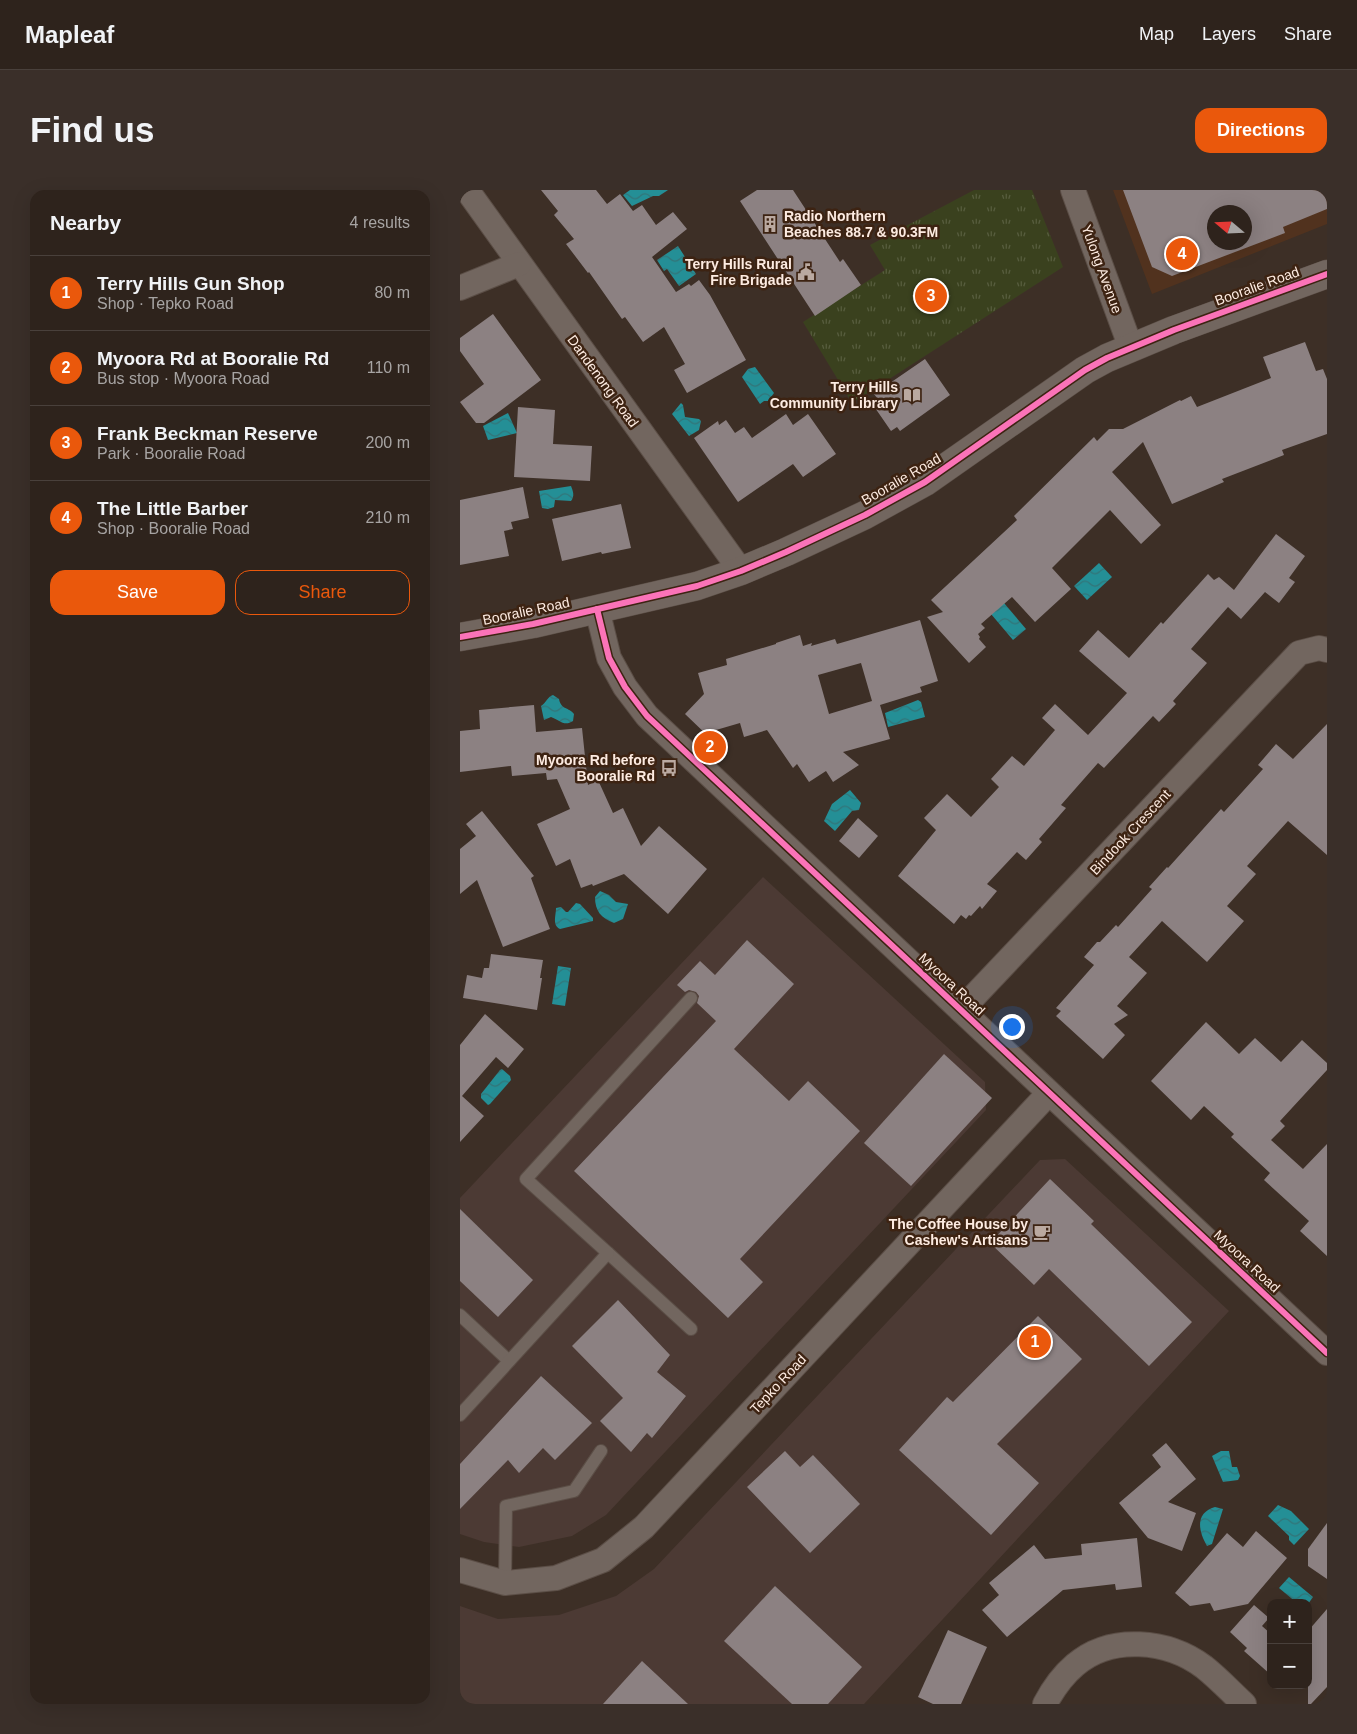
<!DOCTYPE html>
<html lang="en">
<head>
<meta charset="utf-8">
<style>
	:root { --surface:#2e231c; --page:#3a2f29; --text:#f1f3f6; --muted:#a7a4a3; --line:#49403b; --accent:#ea580c }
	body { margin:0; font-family:Arial,sans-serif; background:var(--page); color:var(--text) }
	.controls { position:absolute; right:15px; bottom:15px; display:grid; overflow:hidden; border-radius:10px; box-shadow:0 5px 20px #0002 }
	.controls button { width:45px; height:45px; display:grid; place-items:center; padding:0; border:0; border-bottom:1px solid var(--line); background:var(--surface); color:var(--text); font:25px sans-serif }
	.compass { position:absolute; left:747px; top:15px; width:45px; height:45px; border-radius:50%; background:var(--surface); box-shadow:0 5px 20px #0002; rotate:289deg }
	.you { position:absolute; left:551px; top:836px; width:18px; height:18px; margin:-12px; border:4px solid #fff; border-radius:50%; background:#1a73e8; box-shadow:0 0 0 8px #1a73e833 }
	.badge { display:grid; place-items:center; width:32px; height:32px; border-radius:50%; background:var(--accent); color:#fff; font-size:16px; font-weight:700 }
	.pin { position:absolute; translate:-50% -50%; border:2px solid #fff; box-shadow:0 1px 5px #0006 }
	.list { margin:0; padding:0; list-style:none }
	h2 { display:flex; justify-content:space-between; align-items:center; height:65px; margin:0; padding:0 20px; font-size:21px }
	h2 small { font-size:16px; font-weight:400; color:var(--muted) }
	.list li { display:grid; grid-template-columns:32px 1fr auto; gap:15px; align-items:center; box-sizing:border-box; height:75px; padding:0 20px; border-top:1px solid var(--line) }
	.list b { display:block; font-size:19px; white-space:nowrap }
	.list p { margin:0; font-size:16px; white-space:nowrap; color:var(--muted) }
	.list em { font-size:16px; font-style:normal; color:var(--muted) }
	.actions { display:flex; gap:10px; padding:15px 20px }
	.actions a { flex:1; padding:11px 0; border:1px solid var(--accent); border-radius:15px; text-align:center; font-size:18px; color:var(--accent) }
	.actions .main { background:var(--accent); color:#fff }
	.map { position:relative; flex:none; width:867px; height:1514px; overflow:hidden; border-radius:15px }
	header { display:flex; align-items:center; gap:30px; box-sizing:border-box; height:70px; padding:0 25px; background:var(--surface); border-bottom:1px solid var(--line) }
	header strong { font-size:24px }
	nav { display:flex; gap:28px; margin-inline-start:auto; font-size:18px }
	.intro { display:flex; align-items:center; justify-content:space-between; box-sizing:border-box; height:120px; padding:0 30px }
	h1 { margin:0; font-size:35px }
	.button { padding:12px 22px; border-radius:15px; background:var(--accent); color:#fff; font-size:18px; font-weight:700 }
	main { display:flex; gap:30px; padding:0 30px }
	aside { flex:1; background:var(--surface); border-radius:15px; box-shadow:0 5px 20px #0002 }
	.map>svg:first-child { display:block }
	.built { fill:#51321e; fill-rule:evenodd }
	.industrial { fill:#4c3a34 }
	.grass { fill:url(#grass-tufts) }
	.water { fill:url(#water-waves) }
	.building { fill:#8c8182; fill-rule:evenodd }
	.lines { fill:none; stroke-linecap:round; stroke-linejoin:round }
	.service-casing { stroke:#5b4e46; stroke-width:14 }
	.minor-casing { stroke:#5b4e46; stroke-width:26 }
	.tertiary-casing { stroke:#5b4e46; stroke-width:29 }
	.service { stroke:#72665f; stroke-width:12 }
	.minor { stroke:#72665f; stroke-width:24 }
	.tertiary { stroke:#72665f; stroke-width:28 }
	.cycleway-casing { stroke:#3d2312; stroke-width:9 }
	.cycleway { stroke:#fb73b8; stroke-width:6 }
	.labels { text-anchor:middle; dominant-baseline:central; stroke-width:5; stroke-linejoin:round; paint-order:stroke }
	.poi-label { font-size:14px; font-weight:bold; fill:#fdebe1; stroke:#3d2312; text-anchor:end }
	.street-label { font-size:14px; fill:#fdebe1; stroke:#3d2312 }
</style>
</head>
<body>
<header>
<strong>Mapleaf</strong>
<nav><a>Map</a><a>Layers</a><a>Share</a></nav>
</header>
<div class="intro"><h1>Find us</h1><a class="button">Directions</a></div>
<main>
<aside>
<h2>Nearby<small>4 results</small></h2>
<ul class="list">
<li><span class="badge">1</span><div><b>Terry Hills Gun Shop</b><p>Shop · Tepko Road</p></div><em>80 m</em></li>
<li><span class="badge">2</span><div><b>Myoora Rd at Booralie Rd</b><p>Bus stop · Myoora Road</p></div><em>110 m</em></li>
<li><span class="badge">3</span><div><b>Frank Beckman Reserve</b><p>Park · Booralie Road</p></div><em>200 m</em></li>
<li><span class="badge">4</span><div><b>The Little Barber</b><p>Shop · Booralie Road</p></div><em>210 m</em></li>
</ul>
<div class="actions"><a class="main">Save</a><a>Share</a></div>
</aside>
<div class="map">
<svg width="867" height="1514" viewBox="0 0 867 1514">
	<defs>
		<pattern id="grass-tufts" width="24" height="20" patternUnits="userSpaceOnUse" patternTransform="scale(1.25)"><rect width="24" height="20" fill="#3a411e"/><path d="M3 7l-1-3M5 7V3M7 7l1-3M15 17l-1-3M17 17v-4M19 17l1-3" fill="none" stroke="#575d3e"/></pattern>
		<pattern id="water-waves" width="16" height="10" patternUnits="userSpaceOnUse" patternTransform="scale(1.25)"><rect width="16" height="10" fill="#248f96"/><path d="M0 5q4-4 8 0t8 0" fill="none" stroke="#327579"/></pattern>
	</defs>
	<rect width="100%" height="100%" fill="#3d2f26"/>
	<path class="built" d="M653 0H867V34L692 104ZM754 22H784V52H754Z"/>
	<g class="industrial">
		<path d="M303 687 525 892 526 920 146 1325 112 1346 59 1357 24 1352 0 1344V1008Z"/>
		<path d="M605 969 769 1121 404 1514H0V1416L38 1429 99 1425 156 1406 194 1379 580 970Z"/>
	</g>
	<path class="grass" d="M514 0H572L603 77 392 213 343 132 425 80 410 55Z"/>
	<g class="water">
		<path d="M170 0H208L199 6H193L172 16 163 5Z"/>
		<path d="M218 56 236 84 219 96 207 79 204 81 197 70Z"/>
		<path d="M295 177 314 203 308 211H304L300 214 282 187 288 179Z"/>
		<path d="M221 213 223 215 225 227 239 229 241 231 239 240 229 246 212 224Z"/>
		<path d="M48 223 57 243 28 250 23 236Z"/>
		<path d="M111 296C113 301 115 306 111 311L95 310 94 317 88 319 82 318 79 301Z"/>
		<path d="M639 373 652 387 627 410 614 396Z"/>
		<path d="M544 413 566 439 553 450 531 424Z"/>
		<path d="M93 505 99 509C101 520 109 517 114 524L113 531C104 537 100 530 91 527L84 530 81 516C86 513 88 506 93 505Z"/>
		<path d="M458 510 461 512 465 527 428 537 425 523Z"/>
		<path d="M390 600 401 613 399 620 392 621 375 641 364 631 372 614Z"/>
		<path d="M140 701 149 705 156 712 168 714 163 729 154 733C141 728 135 721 135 707Z"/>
		<path d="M116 713 120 714 133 728V731L100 739C92 735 96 726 96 718L101 717 106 722H108Z"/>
		<path d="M98 776 111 778 105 816 92 814Z"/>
		<path d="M42 879 50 886 51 890 30 914 28 915 21 908V904L40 880Z"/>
		<path d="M761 1261H769L772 1277H777L780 1286 778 1290 763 1292 752 1266Z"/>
		<path d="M818 1315 831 1321 849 1339 834 1355 829 1350V1346L808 1326Z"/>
		<path d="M755 1317 763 1319 752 1354 747 1356C738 1340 735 1323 755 1317Z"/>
		<path d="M829 1387 853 1407 848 1414 837 1413 819 1398Z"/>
	</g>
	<g class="building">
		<path d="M81 0H136L147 14 160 4 173 21 182 15 196 35 213 22 227 39 192 67 216 102 229 94 231 96 239 90 250 105 286 170 227 203 214 180 225 174 204 137 183 152 165 127 162 129 129 82 128 83 106 54 114 49 94 25 98 21Z"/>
		<path d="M297 0H333L380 72 383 69 401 95 355 126 280 11Z"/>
		<path d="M663 0H867V19L823 37 825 43 712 86 692 77ZM754 22H784V52H754Z"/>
		<path d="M33 124 81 190 24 233H16L0 212 24 194 0 161V148Z"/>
		<path d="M845 152 856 181 863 179 867 189V244L822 260 824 265 762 289 764 292 712 314 683 252 652 282 701 335 681 354 650 320 592 378 611 399 575 432 552 407 521 434 525 438 518 444 520 447 519 449 526 457 509 473 467 427 483 422 471 410 557 330 554 326 634 247 637 251 649 239H663L720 210 721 211 731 206 737 217 811 188 803 167Z"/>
		<path d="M465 169 490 205 440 241 437 237 431 241 411 212 417 208 414 204Z"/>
		<path d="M58 217 95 220 93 254 132 256 130 291 54 287Z"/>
		<path d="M326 224 333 235 348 224 376 264 343 287 333 274 278 312 234 248 258 231 259 235 266 230 275 243 284 237 292 248Z"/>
		<path d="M63 297 69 328 51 332 53 339 44 341 49 366 0 375V310Z"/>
		<path d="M161 314 171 358 142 364 141 362 102 371 92 329Z"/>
		<path d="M816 344 845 366 829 388 835 392 819 413 805 402 781 429 768 417 731 459 747 473 713 511 716 514 699 532 693 526 644 578 638 573 601 615 606 618 579 649 582 652 566 670 557 662 527 694 537 701 522 719 520 716 511 726 509 725 506 729 501 725 494 734 438 686 476 640 464 628 487 604 511 627 539 597 531 589 552 566 564 576 595 540 582 528 595 514 628 545 667 503 619 461 638 440 669 468 701 432 703 434 748 384 754 390 759 387 774 400Z"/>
		<path d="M460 430 478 491 460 497 462 502 420 515 430 549 383 562 399 575 373 592 366 581 349 592 337 574 333 578 307 540 284 547 280 533 256 540 249 547 225 524 244 504 238 483 267 475 266 469 316 454V453L340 445 343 456 352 453 351 456 375 449 377 454ZM401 473 412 511 369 524 358 485Z"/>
		<path d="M74 515 76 542 122 538 128 595 138 590 153 623 163 618 181 656 199 636 247 679 208 724 164 684 133 696 132 694 121 698 110 669 96 676 77 634 110 619 97 589 87 590 86 583 52 586 51 576 0 582V541L20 539 19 520Z"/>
		<path d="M867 534V665L828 631 787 676 796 684 767 716 784 731 747 772 702 731 669 767 687 783 657 816 668 825 654 834 665 845 643 869 596 826 601 821 596 818 634 775 624 767 637 752H640L656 735 658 737 692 699 689 697 707 677 708 678 761 619 764 622 803 579 798 575 816 554 833 569Z"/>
		<path d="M22 621 74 686 71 688 90 739 43 757 17 690 0 704V659L16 646 6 634Z"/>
		<path d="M398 628 418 646 399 668 379 651Z"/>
		<path d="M287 750 334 794 274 859 329 911 348 891 400 941 280 1069 303 1092 268 1128 114 981 256 831 237 813 239 806 236 802 229 800 225 802 217 795 240 771 255 785Z"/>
		<path d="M31 764 83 770 80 788H82L77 820 3 808 7 785 22 788 24 778H29Z"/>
		<path d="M25 824 64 859 48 878 36 867 2 906 24 926 0 952V855Z"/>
		<path d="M746 832 779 864 795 848 821 872 842 850 867 873V880L820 931 825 936 811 950 843 979 867 954V1066L840 1041 849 1031 804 990 810 983 771 947 774 944 744 916 731 930 691 891Z"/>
		<path d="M484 864 532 908 451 996 404 953Z"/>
		<path d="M590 989 634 1031 631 1034 732 1132 689 1176 589 1079 574 1095 530 1053Z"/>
		<path d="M0 1019 73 1090 38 1127 0 1091Z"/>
		<path d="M158 1110 210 1165 197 1182 226 1206 192 1248 187 1243 171 1262 140 1231 163 1208 112 1156Z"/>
		<path d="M578 1126 622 1169 537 1254 579 1293 531 1345 439 1260 487 1207 493 1212Z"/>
		<path d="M81 1186 132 1233 95 1270 83 1258 59 1283 48 1270 0 1319V1274Z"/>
		<path d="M706 1253 736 1289 708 1312 736 1323 722 1361 688 1348 659 1313 701 1277 692 1265Z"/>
		<path d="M325 1261 340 1277 353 1265 400 1314 350 1363 287 1297Z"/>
		<path d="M867 1333V1389L848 1376V1359Z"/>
		<path d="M796 1341 827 1368 788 1414 754 1421 750 1413 730 1416 715 1403 767 1343 783 1357Z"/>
		<path d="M677 1348 682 1397 656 1400 655 1394 603 1400 547 1447 522 1420 539 1405 529 1393 574 1355 585 1369 622 1365 621 1354Z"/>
		<path d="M315 1396 402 1477 368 1514H332L264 1451Z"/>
		<path d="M794 1415 809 1428 802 1436 811 1444V1485L784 1461 787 1458 770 1442Z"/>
		<path d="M867 1419V1497L851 1514H848V1441Z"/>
		<path d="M488 1440 527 1457 501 1514H473L458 1507Z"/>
		<path d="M182 1471 228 1514H143Z"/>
	</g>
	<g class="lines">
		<g class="service-casing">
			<g id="service">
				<path d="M148 1063 231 1139"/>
				<path d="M0 1125 49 1171"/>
				<path d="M0 1225 148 1063 66 989 231 808"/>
				<path d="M45 1393 46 1316 114 1301 141 1261"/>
			</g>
		</g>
		<g class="minor-casing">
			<g id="minor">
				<path d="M7 0 281 381"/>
				<path d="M613 0 671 158"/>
				<path d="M0 98 59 74"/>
				<path d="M137 419 149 468 165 497 187 526 867 1163"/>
				<path d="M501 820 839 463 859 458 867 460"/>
				<path d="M0 1380 45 1393 96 1388 143 1370 184 1337 589 903"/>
				<path d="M585 1514C593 1499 602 1486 615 1475 651 1444 708 1450 744 1477 758 1488 771 1502 784 1514"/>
			</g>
		</g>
		<g class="tertiary-casing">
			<path id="tertiary" d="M0 447 73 434 237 396 281 381 326 362 405 325 465 292 625 180 647 168 714 140 867 84"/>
		</g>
		<use href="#service" class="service"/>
		<use href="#minor" class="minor"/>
		<use href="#tertiary" class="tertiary"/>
		<g class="cycleway-casing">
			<g id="cycleway">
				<path d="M137 419 149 468 165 497 187 526 867 1163"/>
				<path d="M0 447 73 434 237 396 281 381 326 362 405 325 465 292 625 180 647 168 714 140 867 84"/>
			</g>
		</g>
		<use href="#cycleway" class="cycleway"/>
	</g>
	<defs>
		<g id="building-bare" transform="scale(1.35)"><path d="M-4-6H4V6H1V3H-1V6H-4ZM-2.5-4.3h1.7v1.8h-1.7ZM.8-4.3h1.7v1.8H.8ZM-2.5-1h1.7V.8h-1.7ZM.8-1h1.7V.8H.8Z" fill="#baa9a0" stroke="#3d2312" stroke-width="2.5" paint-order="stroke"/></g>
		<g id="civic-bare" transform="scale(1.35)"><path d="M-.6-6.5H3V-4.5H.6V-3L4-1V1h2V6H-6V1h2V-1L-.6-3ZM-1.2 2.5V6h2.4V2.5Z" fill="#baa9a0" stroke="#3d2312" stroke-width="2.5" paint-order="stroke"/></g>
		<g id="library-bare" transform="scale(1.35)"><path d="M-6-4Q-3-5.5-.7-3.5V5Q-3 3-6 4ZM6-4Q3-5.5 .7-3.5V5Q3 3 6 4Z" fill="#baa9a0" stroke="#3d2312" stroke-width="2.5" paint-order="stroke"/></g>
		<g id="bus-bare" transform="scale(1.35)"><path d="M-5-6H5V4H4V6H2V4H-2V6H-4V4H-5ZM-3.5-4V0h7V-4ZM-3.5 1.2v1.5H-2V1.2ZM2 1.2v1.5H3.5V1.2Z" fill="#baa9a0" stroke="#3d2312" stroke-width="2.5" paint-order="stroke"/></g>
		<g id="cafe-bare" transform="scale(1.35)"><path d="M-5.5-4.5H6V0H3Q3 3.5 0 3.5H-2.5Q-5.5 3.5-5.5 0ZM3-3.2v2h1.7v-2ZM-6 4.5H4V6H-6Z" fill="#baa9a0" stroke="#3d2312" stroke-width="2.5" paint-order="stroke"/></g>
	</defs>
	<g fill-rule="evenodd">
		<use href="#building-bare" x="310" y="34"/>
		<use href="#civic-bare" x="346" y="82"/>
		<use href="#library-bare" x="452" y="205"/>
		<use href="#bus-bare" x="209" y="578"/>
		<use href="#cafe-bare" x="582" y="1042"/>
	</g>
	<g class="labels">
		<g class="poi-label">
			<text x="324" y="26" text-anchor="start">Radio Northern<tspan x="324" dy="16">Beaches 88.7 &amp; 90.3FM</tspan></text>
			<text x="332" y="74">Terry Hills Rural<tspan x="332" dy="16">Fire Brigade</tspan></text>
			<text x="438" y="197">Terry Hills<tspan x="438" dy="16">Community Library</tspan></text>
			<text x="195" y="570">Myoora Rd before<tspan x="195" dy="16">Booralie Rd</tspan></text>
			<text x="568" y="1034">The Coffee House by<tspan x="568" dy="16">Cashew's Artisans</tspan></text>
		</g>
		<g class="street-label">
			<text transform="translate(642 79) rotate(70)">Yulong Avenue</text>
			<text transform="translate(797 96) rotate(-20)">Booralie Road</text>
			<text transform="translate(143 191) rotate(54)">Dandenong Road</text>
			<text transform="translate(441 289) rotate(-30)">Booralie Road</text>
			<text transform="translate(66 421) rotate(-12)">Booralie Road</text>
			<text transform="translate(670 642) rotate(-47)">Bindook Crescent</text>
			<text transform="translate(492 794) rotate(43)">Myoora Road</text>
			<text transform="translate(787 1071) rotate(43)">Myoora Road</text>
			<text transform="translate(318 1194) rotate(-47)">Tepko Road</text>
		</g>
	</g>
</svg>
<div class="controls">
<button>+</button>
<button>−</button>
</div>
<svg class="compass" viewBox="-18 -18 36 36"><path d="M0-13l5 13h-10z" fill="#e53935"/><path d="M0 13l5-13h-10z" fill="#a7a4a3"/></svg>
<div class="you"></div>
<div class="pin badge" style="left:575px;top:1152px">1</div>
<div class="pin badge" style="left:250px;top:557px">2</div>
<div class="pin badge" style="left:471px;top:106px">3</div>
<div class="pin badge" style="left:722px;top:64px">4</div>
</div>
</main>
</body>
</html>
